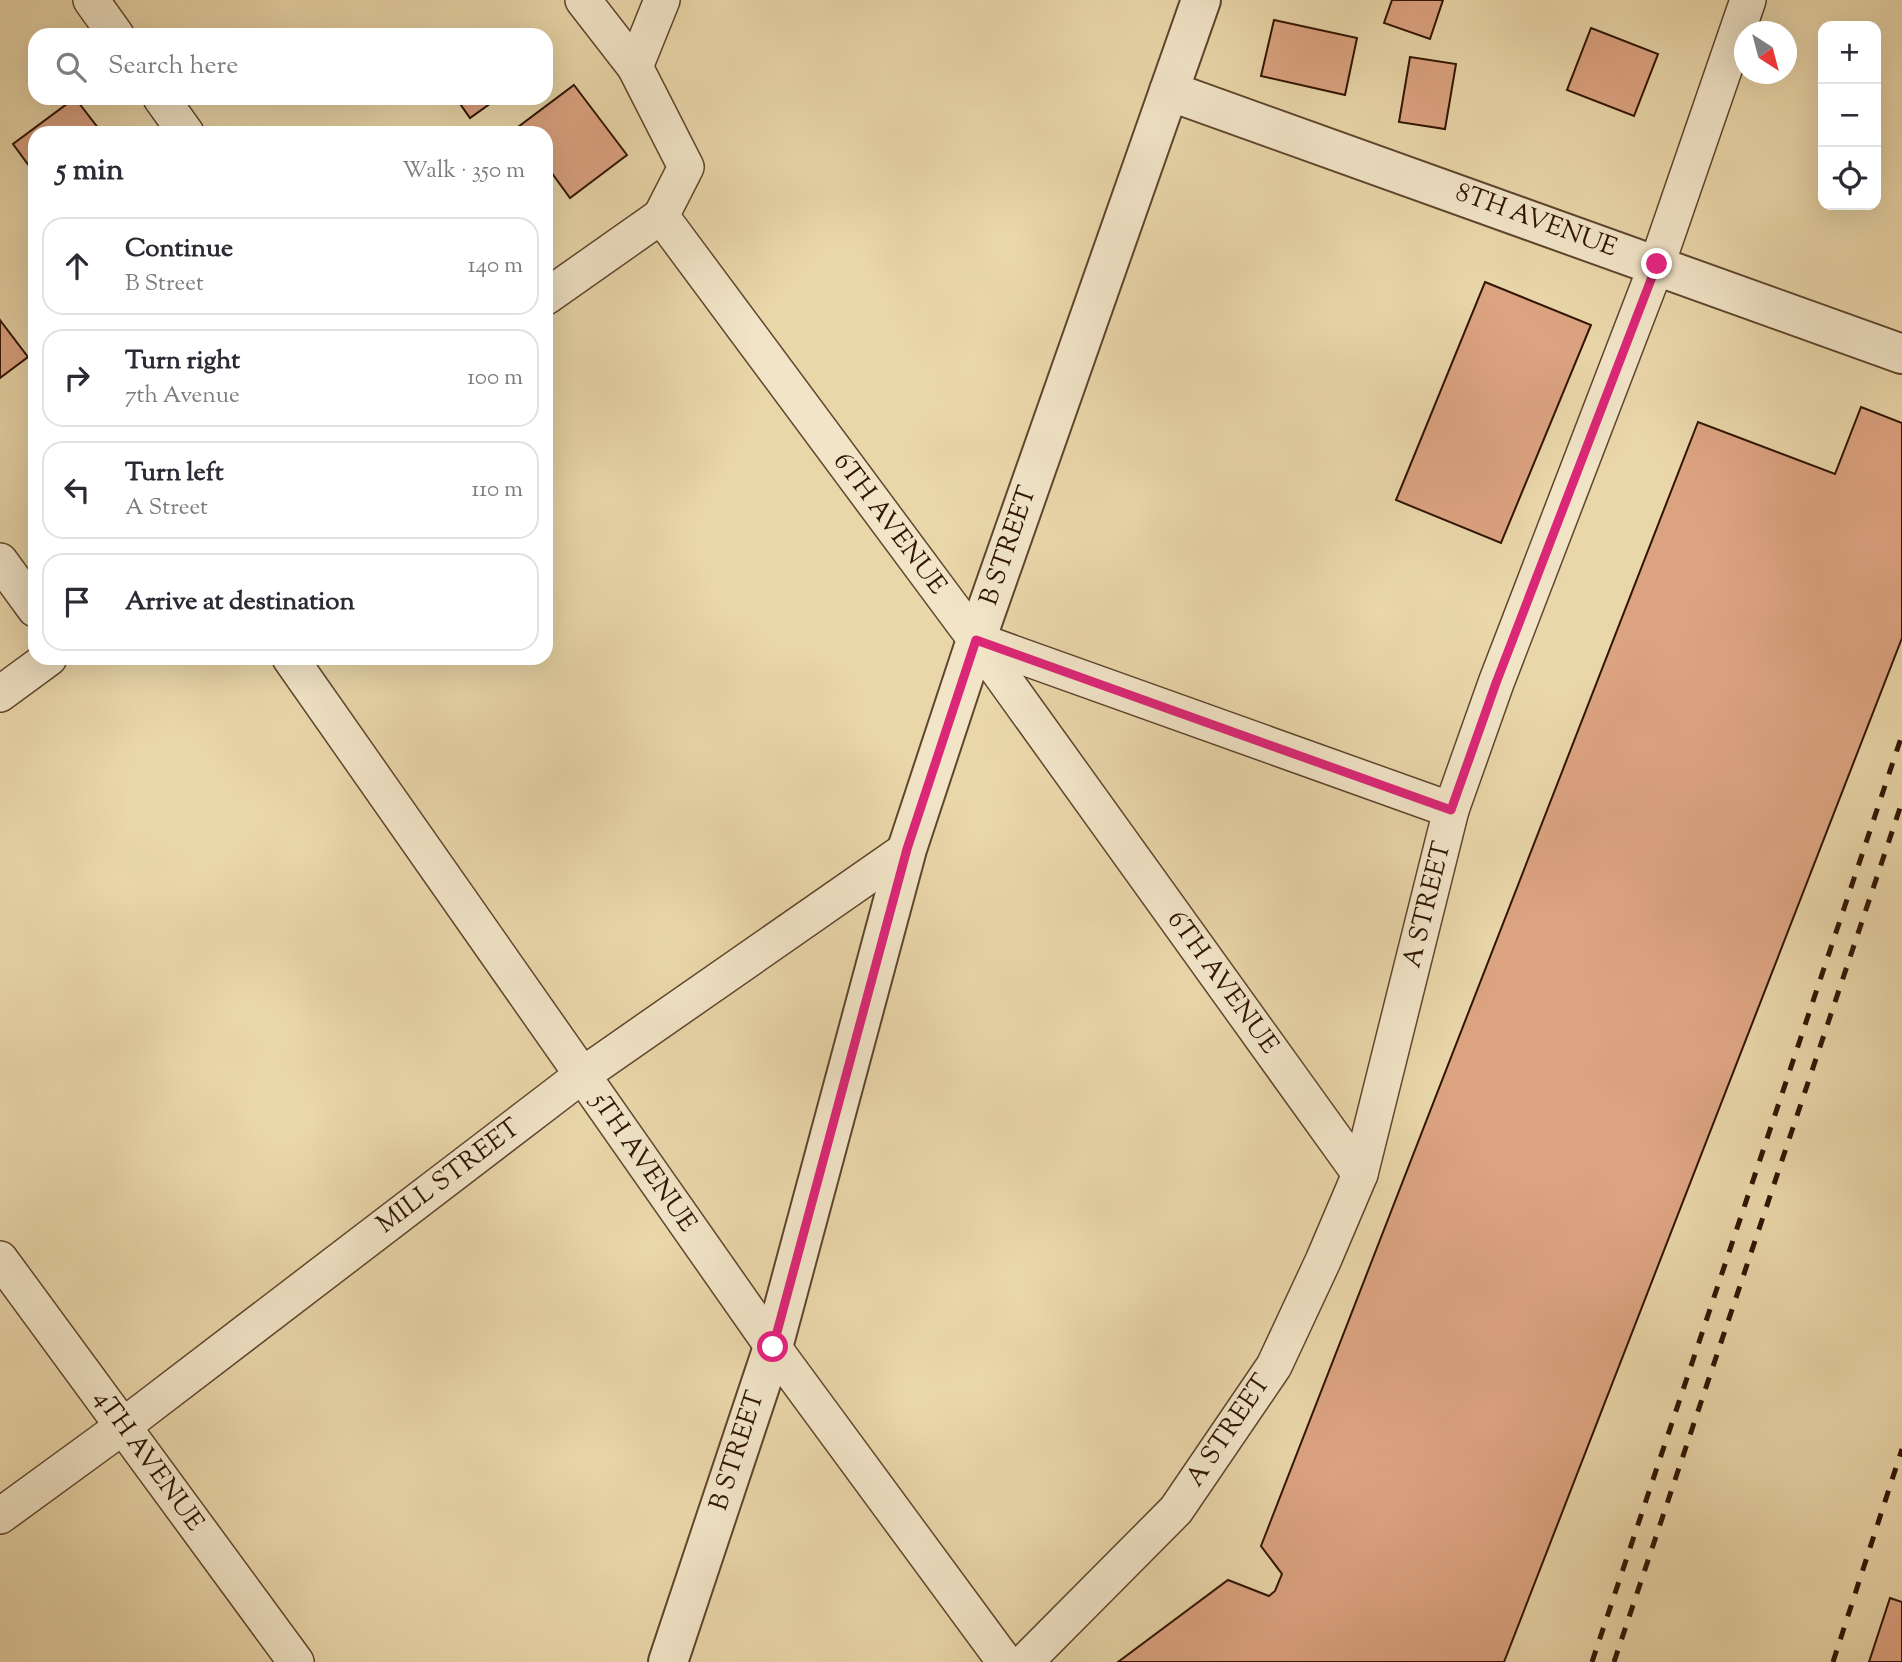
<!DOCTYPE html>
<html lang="en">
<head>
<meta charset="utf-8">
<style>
	:root { --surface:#fff; --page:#f2f2f3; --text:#2b2b33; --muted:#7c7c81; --line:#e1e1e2 }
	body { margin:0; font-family:"Sorts Mill Goudy",serif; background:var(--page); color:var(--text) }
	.controls { position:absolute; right:21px; top:21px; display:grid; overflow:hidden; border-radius:14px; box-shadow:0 7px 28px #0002 }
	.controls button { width:63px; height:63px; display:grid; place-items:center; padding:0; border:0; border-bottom:2px solid var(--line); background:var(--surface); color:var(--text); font:35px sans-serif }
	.compass { position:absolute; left:1734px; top:21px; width:63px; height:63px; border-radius:50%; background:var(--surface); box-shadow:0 7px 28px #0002; rotate:144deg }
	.stop { position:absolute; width:21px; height:21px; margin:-16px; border:5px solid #db2777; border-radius:50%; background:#fff }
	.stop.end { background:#db2777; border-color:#fff; box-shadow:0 2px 7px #0008 }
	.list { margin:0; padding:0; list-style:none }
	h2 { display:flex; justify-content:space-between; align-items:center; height:91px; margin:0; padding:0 28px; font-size:30px }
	h2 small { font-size:23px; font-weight:400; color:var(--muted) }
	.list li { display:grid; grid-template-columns:46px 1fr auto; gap:21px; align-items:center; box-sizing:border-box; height:98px; margin:0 14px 14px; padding:0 14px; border:2px solid var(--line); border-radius:21px }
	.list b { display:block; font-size:26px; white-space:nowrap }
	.list p { margin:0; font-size:23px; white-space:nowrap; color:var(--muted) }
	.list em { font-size:23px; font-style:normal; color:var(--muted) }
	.icon { flex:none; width:38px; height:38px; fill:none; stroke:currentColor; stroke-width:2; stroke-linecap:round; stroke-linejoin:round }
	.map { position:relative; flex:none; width:1902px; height:1662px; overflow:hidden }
	.search { position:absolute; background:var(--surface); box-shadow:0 7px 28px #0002; left:28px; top:28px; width:525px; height:77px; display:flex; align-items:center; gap:18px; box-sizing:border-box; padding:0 24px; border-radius:21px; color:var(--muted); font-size:26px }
	.panel { position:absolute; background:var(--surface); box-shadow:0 7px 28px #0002; left:28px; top:126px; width:525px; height:539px; border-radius:21px }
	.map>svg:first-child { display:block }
	.building { fill:#dca381; stroke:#311504; stroke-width:2 }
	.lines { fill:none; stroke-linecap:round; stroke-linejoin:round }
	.minor-casing { stroke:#5f452d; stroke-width:38 }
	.tertiary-casing { stroke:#5f452d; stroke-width:42 }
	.minor { stroke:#f1e4c7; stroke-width:35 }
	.tertiary { stroke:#f1e4c7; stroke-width:38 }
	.rail { stroke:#311504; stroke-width:5; stroke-dasharray:12 12; stroke-linecap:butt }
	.route { stroke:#db2777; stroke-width:9 }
	.labels { text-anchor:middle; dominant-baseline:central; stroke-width:7; stroke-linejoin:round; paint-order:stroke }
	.street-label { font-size:26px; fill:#311504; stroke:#f1e4c7 }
</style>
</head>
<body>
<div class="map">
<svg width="1902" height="1662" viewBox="0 0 1902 1662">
	<rect width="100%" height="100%" fill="#e9d6a9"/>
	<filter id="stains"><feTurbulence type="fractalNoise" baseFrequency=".00286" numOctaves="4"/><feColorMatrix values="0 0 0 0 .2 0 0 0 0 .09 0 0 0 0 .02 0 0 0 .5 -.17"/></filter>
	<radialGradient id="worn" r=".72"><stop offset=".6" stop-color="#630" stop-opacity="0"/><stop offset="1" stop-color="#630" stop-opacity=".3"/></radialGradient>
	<g class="building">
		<path d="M1392 0H1443L1430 39 1384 23Z"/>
		<path d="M1274 20 1357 38 1345 95 1261 76Z"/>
		<path d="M1591 28 1658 54 1634 116 1567 90Z"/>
		<path d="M1410 57 1456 64 1445 129 1399 122Z"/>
		<path d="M574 85 627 155 570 198 546 165V133H522L518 127Z"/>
		<path d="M75 98 102 133H35V174L13 144Z"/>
		<path d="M456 98H498L470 118Z"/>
		<path d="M1485 282 1591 325 1501 543 1396 500Z"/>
		<path d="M0 320 28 357 0 378Z"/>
		<path d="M1861 407 1902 423V638L1504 1662H1118L1228 1580 1269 1596 1275 1591 1282 1574 1261 1546 1698 422 1835 474Z"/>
		<path d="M1890 1598 1902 1602V1662H1869Z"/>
	</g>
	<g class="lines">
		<g class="minor-casing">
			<g id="minor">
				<path d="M91 0 116 35"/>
				<path d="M583 0 635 67 686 167 661 216 976 640 1360 1174"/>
				<path d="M635 67 662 0"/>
				<path d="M161 98 186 133"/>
				<path d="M546 297 661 216"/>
				<path d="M0 561 35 609"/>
				<path d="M976 640 1451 810"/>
				<path d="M290 658 773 1347 1005 1662"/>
				<path d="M0 694 49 658"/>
				<path d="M0 1259 296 1662"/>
				<path d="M0 1516 122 1427 581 1076 907 849"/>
				<path d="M1025 1662 1176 1510 1274 1366 1323 1261 1360 1174 1451 810 1496 683 1657 264 1748 0"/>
			</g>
		</g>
		<g class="tertiary-casing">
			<g id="tertiary">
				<path d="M1169 91 1902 354"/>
				<path d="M668 1662 773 1347 907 849 976 640 1201 0"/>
			</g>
		</g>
		<use href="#minor" class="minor"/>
		<use href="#tertiary" class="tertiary"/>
		<g class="rail">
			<path d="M1592 1662 1902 735"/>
			<path d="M1614 1662 1902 802"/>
			<path d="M1833 1662 1902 1449"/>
		</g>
	</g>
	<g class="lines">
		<path class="route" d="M773 1347 907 849 976 640 1451 810 1496 683 1657 264"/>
	</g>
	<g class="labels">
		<g class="street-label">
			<text transform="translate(1536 221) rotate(20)">8TH AVENUE</text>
			<text transform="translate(889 524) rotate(53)">6TH AVENUE</text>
			<text transform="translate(1009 546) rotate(-71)">B STREET</text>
			<text transform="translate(1428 905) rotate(-76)">A STREET</text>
			<text transform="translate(1222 983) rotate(54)">6TH AVENUE</text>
			<text transform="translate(643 1163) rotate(55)">5TH AVENUE</text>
			<text transform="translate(449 1177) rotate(-37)">MILL STREET</text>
			<text transform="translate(1229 1431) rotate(-56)">A STREET</text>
			<text transform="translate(738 1451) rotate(-72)">B STREET</text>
			<text transform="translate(148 1461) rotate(54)">4TH AVENUE</text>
		</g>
	</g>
	<rect width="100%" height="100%" filter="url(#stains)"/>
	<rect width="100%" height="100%" fill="url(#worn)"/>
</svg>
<div class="controls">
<button>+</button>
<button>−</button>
<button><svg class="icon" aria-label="locate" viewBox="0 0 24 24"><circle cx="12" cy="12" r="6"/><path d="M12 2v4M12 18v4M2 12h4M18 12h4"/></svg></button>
</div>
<svg class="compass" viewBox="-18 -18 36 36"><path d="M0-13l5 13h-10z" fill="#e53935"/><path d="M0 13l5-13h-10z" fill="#7c7c81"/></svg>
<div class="stop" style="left:773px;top:1347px"></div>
<div class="stop end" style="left:1657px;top:264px"></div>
<div class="search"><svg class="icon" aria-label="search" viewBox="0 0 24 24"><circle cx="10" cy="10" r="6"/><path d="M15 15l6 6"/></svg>Search here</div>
<section class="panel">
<h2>5 min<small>Walk · 350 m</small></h2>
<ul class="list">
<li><svg class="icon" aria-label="ahead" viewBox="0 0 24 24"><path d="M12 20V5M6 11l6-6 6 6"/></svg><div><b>Continue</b><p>B Street</p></div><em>140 m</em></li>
<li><svg class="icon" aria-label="right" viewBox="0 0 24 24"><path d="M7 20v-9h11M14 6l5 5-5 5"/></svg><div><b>Turn right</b><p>7th Avenue</p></div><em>100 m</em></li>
<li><svg class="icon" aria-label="left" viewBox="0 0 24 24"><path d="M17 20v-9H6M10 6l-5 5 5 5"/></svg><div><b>Turn left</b><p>A Street</p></div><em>110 m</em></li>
<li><svg class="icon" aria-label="arrive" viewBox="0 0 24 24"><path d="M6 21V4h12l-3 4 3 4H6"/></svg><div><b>Arrive at destination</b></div></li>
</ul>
</section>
</div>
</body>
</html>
